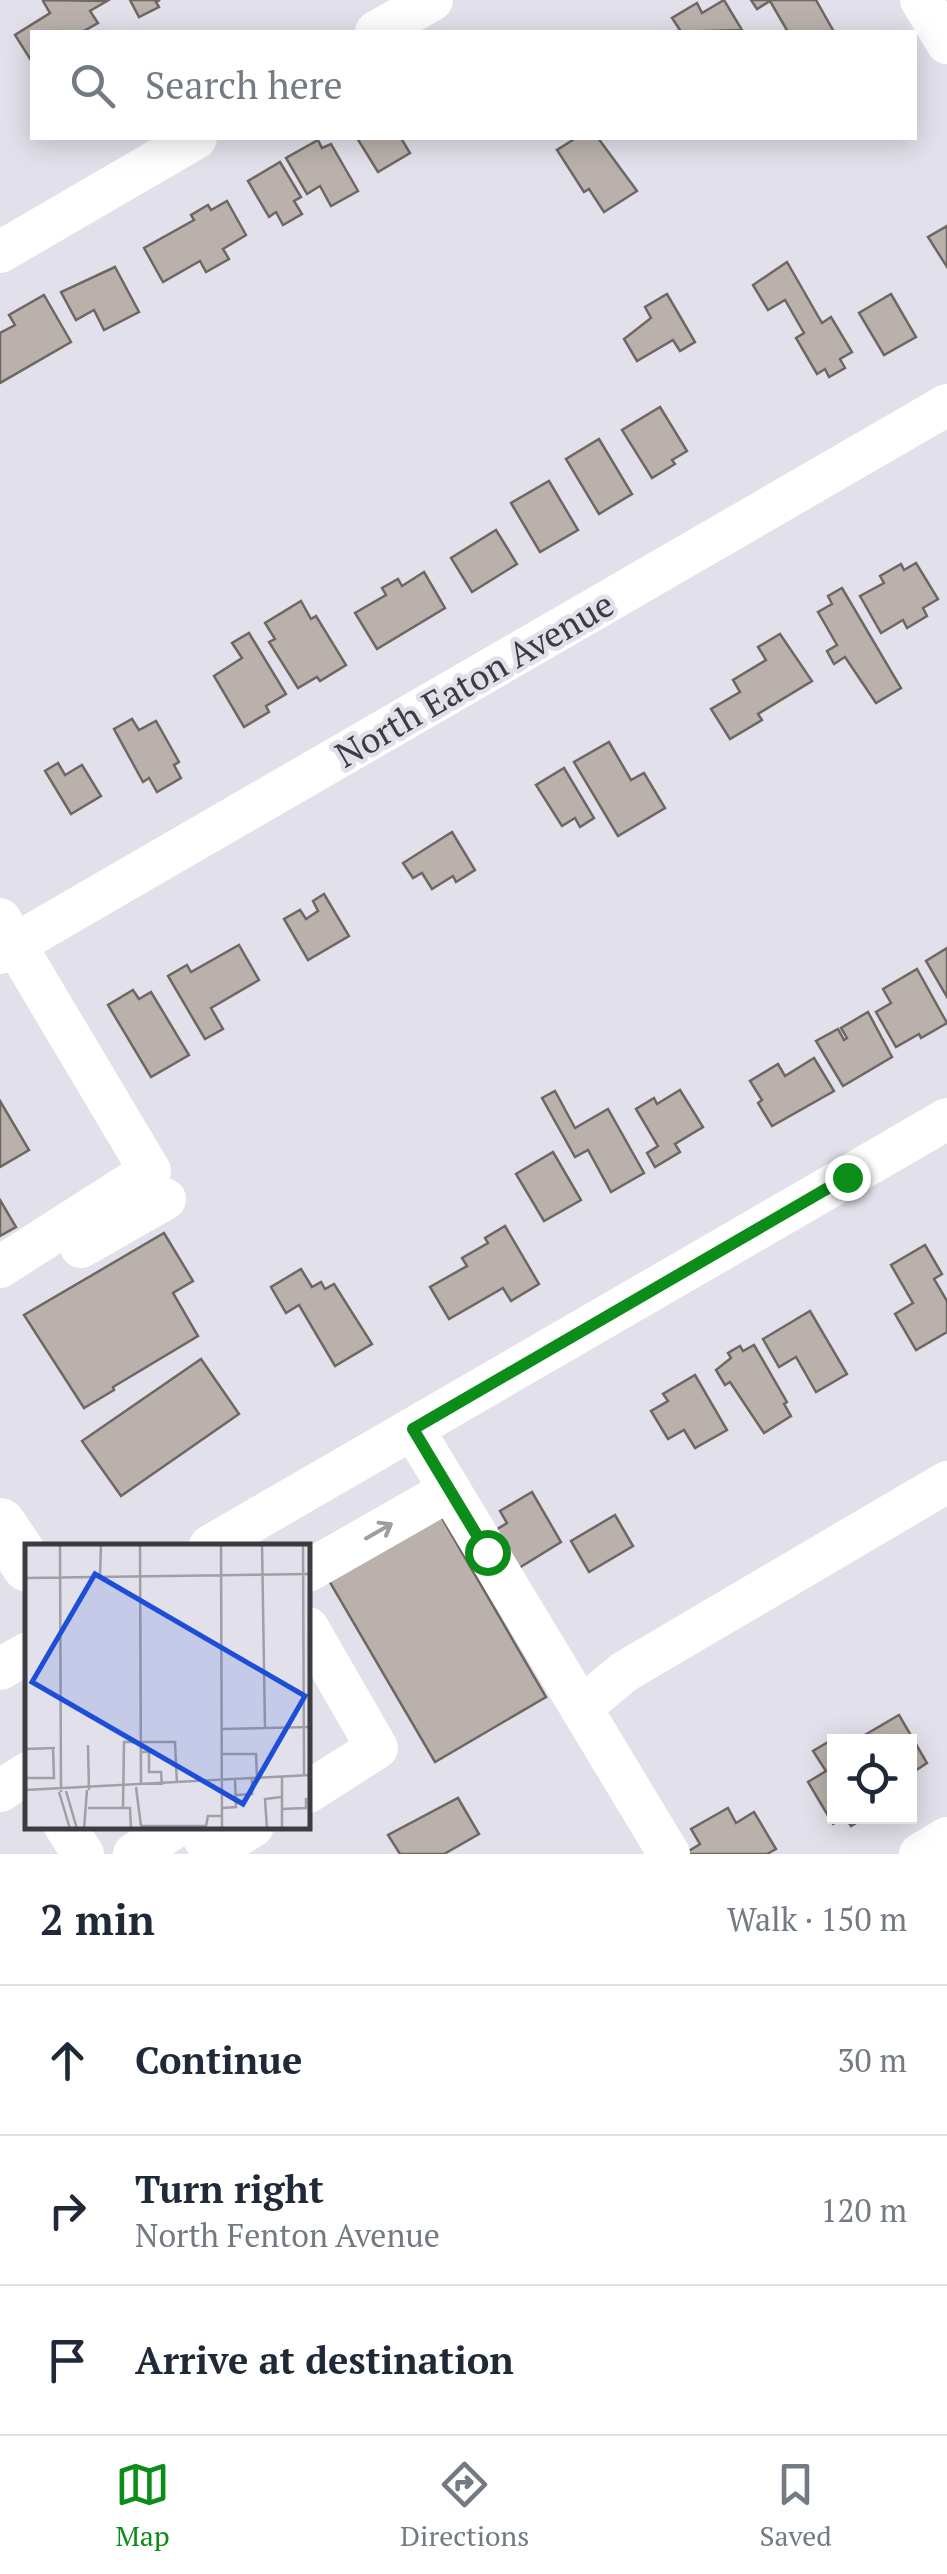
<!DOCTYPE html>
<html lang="en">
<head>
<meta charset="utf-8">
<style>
	:root { --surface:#fff; --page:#f2f2f3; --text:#1f2937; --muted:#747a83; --line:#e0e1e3; --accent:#0c8d19 }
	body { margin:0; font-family:"PT Serif",serif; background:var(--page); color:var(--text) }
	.controls { position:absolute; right:30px; bottom:30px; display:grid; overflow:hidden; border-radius:0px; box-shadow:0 5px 25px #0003 }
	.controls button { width:90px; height:90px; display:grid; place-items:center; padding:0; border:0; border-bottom:2px solid var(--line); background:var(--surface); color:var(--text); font:50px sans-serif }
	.stop { position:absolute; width:30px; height:30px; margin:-22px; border:8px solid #0c8d19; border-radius:50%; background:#fff }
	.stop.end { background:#0c8d19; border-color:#fff; box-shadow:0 2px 10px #0008 }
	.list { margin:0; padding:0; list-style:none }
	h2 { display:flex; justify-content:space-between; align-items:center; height:130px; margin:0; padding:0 40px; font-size:42px }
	h2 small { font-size:32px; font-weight:400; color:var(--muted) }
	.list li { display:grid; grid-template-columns:65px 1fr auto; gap:30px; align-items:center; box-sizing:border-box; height:150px; padding:0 40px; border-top:2px solid var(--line) }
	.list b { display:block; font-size:38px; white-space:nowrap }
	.list p { margin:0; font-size:32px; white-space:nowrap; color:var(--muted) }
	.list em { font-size:32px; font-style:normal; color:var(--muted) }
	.icon { flex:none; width:55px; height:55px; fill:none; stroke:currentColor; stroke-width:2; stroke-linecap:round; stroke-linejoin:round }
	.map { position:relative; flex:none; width:947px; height:1854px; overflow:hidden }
	.search { position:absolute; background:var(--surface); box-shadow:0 5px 25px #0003; left:30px; right:30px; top:30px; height:110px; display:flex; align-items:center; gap:25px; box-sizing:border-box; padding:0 35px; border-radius:0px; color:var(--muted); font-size:38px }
	.sheet { height:580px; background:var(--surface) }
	nav { display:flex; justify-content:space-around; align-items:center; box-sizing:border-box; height:140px; border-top:2px solid var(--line); background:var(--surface); font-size:28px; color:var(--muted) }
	nav a { display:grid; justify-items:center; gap:5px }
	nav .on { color:var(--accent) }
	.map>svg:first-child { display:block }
	.building { fill:#bab1ac; stroke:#6f6763; stroke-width:2.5 }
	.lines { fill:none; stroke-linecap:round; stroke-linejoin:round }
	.minor { stroke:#fff; stroke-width:42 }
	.major { stroke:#fff; stroke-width:52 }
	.oneway { stroke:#9e9d9f }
	.route { stroke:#0c8d19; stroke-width:12 }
	.labels { text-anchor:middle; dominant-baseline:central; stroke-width:9; stroke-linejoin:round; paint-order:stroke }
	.street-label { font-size:35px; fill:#3c3b3f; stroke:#e2e0ea }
	.inset-road { fill:none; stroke:#a09ea6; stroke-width:2.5 }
	.view { fill:#1d4ed8; fill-opacity:0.15; stroke:#1d4ed8; stroke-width:5 }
	.inset-edge { fill:none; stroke:#3c3b3f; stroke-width:5 }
</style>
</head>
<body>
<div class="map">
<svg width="947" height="1854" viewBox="0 0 947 1854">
	<rect width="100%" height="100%" fill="#e2e0ea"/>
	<g class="building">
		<path d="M130 0H160L156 2 159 7 139 17Z"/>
		<path d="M724 0 742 30 675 32 680 30 672 18 697 3 702 13Z"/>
		<path d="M751 0H816L834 32H788L770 1 757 9Z"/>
		<path d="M43 1 44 0 107 1 90 11 98 23 82 32H32V62L15 35 50 13Z"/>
		<path d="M357 138H401L410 153 378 172Z"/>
		<path d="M576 138H598L637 191 604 212 589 189 584 192 557 150Z"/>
		<path d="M318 140 322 148 331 144 358 191 331 206 320 186 307 194 286 158Z"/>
		<path d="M280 162 301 197 294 201 302 214 283 225 276 212 269 217 248 181Z"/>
		<path d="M227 201 246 235 223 249 229 259 206 272 200 261 163 282 144 248 194 220 191 215 208 205 211 210Z"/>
		<path d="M947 226V267L928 237Z"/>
		<path d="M787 262 822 323 831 317 852 352 840 359 845 368 829 377 825 369 817 374 796 338 804 333 785 300 768 310 753 285Z"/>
		<path d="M115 267 139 312 104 330 94 310 76 320 61 292Z"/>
		<path d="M667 294 695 342 680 351 673 340 637 361 624 339 651 318 645 307Z"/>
		<path d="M891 294 916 337 884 355 859 313Z"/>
		<path d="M44 295 71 342 0 383V333L15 325 9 315Z"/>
		<path d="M660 407 687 451 672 460 675 464 652 478 622 430Z"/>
		<path d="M599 439 632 494 599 514 566 459Z"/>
		<path d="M549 481 578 530 540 552 511 503Z"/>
		<path d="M496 530 517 564 472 592 451 558Z"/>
		<path d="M916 563 938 599 923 608 927 616 907 628 903 620 881 633 860 596 884 583 880 576 901 564 904 570Z"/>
		<path d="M424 572 445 608 377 649 355 613 386 595 382 588 398 579 402 586Z"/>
		<path d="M842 588 901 688 876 703 845 657 834 664 827 651 837 645 818 612 832 604 828 596Z"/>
		<path d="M301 601 311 619 316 616 346 665 320 681 317 677 298 688 269 642 275 639 265 623Z"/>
		<path d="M249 633 286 694 266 706 269 712 244 727 214 676 242 658 232 643Z"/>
		<path d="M780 634 812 681 758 714 762 720 730 739 711 709 740 692 733 680 766 660 758 647Z"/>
		<path d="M132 719 139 730 156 721 179 762 174 765 181 778 157 792 149 778 143 782 114 729Z"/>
		<path d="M609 742 631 780 644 773 665 808 618 836 574 762Z"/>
		<path d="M58 763 65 775 82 765 101 796 71 814 45 771Z"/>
		<path d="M564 768 594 818 580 827 575 818 562 826 536 785Z"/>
		<path d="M452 832 475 870 456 882 453 876 432 889 422 873 413 878 403 863Z"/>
		<path d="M324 894 349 936 308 960 284 919 300 910 306 919 318 911 313 901Z"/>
		<path d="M239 945 259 980 211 1008 223 1029 205 1039 168 976 187 965 191 972Z"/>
		<path d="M947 948V997L926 961Z"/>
		<path d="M917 969 947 1023 921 1038 919 1034 896 1047 876 1012 891 1003 883 989Z"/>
		<path d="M133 990 139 999 151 992 189 1055 151 1077 108 1005Z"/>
		<path d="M868 1012 892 1057 843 1086 816 1041 838 1029 844 1040 847 1038 841 1028Z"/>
		<path d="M814 1058 834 1091 772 1126 758 1103 762 1100 750 1081 778 1064 785 1076Z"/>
		<path d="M680 1090 703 1127 675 1144 680 1152 655 1167 647 1153 658 1146 636 1109 654 1098 657 1104Z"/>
		<path d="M555 1091 575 1128 608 1109 644 1173 611 1192 588 1150 575 1157 542 1098Z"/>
		<path d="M0 1101 29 1150 0 1167Z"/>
		<path d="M553 1152 581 1200 544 1221 516 1174Z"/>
		<path d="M0 1200 16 1227 0 1236Z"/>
		<path d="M505 1226 539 1284 511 1301 503 1288 449 1319 430 1287 467 1266 462 1258 488 1243 485 1238Z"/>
		<path d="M164 1233 193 1281 173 1293 198 1336 113 1387 114 1390 84 1408 24 1315Z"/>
		<path d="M925 1245 942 1274 934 1279 947 1301V1332L916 1350 895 1314 913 1303 891 1265Z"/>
		<path d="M301 1269 312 1287 321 1282 325 1289 334 1284 372 1344 335 1366 299 1305 286 1313 271 1287Z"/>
		<path d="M810 1311 847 1374 816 1392 796 1357 779 1367 763 1339Z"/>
		<path d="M754 1345 787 1402 784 1404 791 1416 764 1433 730 1382 725 1385 716 1370 731 1358 728 1353 740 1346 743 1351Z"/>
		<path d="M201 1359 239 1414 121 1496 82 1441Z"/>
		<path d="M695 1375 727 1430 695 1448 684 1430 668 1439 651 1411 668 1401 663 1394Z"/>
		<path d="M532 1492 561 1542 514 1571 491 1533 507 1523 500 1511Z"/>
		<path d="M439 1513 546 1697 435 1762 328 1579Z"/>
		<path d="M615 1515 633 1546 589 1572 571 1541Z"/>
		<path d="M899 1715 927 1763 915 1771 910 1770V1741H860L858 1739Z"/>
		<path d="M835 1738 834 1816 866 1817 851 1826 845 1817 833 1824 808 1782 826 1771 813 1751Z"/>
		<path d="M458 1798 479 1834 444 1854H400L388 1835Z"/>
		<path d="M728 1808 736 1823 754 1812 776 1849 767 1854H684L700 1844 691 1829Z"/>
	</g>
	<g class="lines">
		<g class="minor">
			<path d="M921 0 947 43"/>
			<path d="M376 32 432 0"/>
			<path d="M0 252 196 138"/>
			<path d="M0 919 150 1171 0 1267"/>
			<path d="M0 953 947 405"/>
			<path d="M81 1247 165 1199"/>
			<path d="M413 1429 669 1854"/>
			<path d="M210 1546 947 1119"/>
			<path d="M308 1571 450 1490"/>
			<path d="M308 1628 377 1748 308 1792"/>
			<path d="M0 1669 28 1653"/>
			<path d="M581 1708 624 1672 947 1482"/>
			<path d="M0 1791 28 1773"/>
			<path d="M65 1826 83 1854"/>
			<path d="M217 1849 253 1826"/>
			<path d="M134 1854 177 1826"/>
			<path d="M920 1854 947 1838"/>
		</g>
		<g class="major">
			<path d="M0 1524 28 1566"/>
			<path d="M202 1826 220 1854"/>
		</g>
	</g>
	<defs><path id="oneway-shaft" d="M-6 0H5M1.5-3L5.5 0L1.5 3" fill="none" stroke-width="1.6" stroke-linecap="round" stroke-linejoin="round" transform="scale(2.5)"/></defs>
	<use class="oneway" href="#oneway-shaft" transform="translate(379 1531) rotate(-30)"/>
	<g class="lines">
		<path class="route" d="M487 1552 413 1429 847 1177"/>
	</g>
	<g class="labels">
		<g class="street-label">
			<text transform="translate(474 679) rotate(-30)">North Eaton Avenue</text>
		</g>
	</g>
	<g transform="translate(25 1544)">
		<rect width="285" height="285" fill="#e2e0ea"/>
		<path class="inset-road" d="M35 0 36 248M115 0 116 242M196 0 197 285M237 0 240 184M278 0 279 231M75 33 76 0M0 34 285 30M197 185 285 183M63 201 64 246M0 205 30 204M116 208H124V228H136L137 241M197 210H231L232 235M257 233V285M0 234H29L28 204M111 243 116 282M0 246 285 231M41 247 52 285M34 248 45 285M211 251 227 250V235M63 264H105L106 285M98 264 99 198H150L152 240M197 264 211 263 210 236M257 265 281 264V254M116 282H181L183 272H197M59 285 62 246M242 285 240 255 256 253"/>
		<path class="view" d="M70 30 280 152 218 260 7 138Z"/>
		<rect width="285" height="285" class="inset-edge"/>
	</g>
</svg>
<div class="controls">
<button><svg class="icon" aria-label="locate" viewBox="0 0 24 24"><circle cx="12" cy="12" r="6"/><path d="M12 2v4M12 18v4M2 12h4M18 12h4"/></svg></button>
</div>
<div class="stop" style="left:487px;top:1552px"></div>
<div class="stop end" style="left:847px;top:1177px"></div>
<div class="search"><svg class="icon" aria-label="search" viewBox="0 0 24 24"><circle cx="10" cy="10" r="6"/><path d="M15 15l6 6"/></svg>Search here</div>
</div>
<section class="sheet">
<h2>2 min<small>Walk · 150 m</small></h2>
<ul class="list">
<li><svg class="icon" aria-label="ahead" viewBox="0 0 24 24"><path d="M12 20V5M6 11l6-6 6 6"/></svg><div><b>Continue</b></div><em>30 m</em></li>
<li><svg class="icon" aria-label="right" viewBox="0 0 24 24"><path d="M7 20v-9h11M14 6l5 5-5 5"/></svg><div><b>Turn right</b><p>North Fenton Avenue</p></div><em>120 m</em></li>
<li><svg class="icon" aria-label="arrive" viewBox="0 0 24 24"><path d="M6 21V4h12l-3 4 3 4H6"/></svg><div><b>Arrive at destination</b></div></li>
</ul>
</section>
<nav>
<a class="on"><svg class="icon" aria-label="map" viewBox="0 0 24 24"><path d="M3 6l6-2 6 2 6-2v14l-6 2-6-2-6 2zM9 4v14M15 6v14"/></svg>Map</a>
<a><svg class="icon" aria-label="directions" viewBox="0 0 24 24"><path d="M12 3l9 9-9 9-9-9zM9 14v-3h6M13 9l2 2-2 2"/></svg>Directions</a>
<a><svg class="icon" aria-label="saved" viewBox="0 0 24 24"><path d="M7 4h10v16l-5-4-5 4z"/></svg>Saved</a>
</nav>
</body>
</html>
